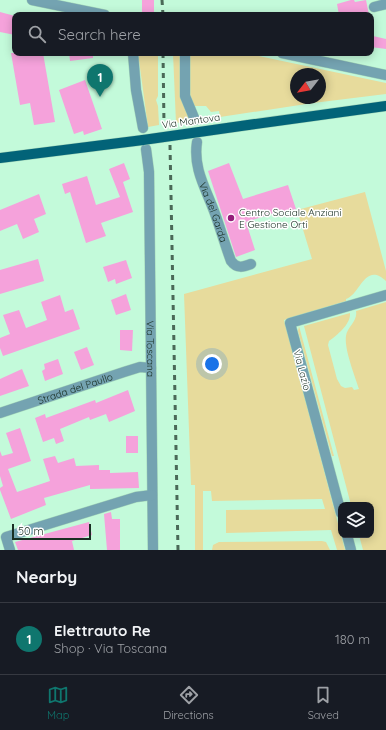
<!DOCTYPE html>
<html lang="en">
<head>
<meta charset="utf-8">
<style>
	:root { --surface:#171b24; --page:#20242c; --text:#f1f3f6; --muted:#9ea1a6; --line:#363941; --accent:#0f766e }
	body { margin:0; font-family:Quicksand,sans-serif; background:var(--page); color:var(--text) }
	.controls { position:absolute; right:12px; bottom:12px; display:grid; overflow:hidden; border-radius:8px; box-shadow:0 2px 10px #0003 }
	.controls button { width:36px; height:36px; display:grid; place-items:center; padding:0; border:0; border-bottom:1px solid var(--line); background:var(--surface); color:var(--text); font:20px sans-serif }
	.compass { position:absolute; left:290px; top:68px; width:36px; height:36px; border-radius:50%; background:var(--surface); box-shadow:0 2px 10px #0003; rotate:239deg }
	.scale { position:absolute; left:12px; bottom:10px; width:79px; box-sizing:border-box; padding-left:4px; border:2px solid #192f23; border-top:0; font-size:11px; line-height:14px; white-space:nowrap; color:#192f23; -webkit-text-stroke:3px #fff; paint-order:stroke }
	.you { position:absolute; left:212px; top:364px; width:14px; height:14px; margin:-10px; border:3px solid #fff; border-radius:50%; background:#1a73e8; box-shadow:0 0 0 6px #1a73e833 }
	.badge { display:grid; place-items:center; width:26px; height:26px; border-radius:50%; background:var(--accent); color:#fff; font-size:13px; font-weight:700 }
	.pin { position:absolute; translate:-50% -33px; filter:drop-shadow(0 1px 2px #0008) }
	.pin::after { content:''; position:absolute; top:21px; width:14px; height:12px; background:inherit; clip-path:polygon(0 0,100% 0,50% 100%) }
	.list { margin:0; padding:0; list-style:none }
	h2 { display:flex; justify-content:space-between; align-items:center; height:52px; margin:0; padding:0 16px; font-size:17px }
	h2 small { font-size:13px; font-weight:400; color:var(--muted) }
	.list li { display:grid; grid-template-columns:26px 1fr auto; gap:12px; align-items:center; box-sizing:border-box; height:72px; padding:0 16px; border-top:1px solid var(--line) }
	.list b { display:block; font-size:15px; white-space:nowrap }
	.list p { margin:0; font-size:13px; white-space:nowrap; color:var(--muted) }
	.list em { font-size:13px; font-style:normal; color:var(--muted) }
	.icon { flex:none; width:22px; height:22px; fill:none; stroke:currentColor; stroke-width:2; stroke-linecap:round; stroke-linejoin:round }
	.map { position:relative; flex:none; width:386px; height:550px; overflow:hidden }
	.search { position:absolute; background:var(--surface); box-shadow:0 2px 10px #0003; left:12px; right:12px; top:12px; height:44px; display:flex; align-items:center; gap:10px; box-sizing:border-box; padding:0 14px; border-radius:8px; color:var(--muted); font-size:15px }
	.sheet { height:124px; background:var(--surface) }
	nav { display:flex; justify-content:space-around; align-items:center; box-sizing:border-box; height:56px; border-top:1px solid var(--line); background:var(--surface); font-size:11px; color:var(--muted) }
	nav a { display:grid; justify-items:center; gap:2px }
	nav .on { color:var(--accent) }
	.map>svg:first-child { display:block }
	.green { fill:#e7db9c; fill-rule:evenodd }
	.building { fill:#f5a2db }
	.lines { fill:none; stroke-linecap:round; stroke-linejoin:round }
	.minor-casing { stroke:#a4d5b9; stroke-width:11 }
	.major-casing { stroke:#a4d5b9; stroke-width:11 }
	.minor { stroke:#74a3b1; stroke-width:10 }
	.major { stroke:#026378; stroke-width:10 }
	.rail { stroke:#4a6957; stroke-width:3; stroke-dasharray:5 5; stroke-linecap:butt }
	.major-bridge-casing { stroke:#a4d5b9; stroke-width:11; stroke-linecap:butt }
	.major-bridge { stroke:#026378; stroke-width:10 }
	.poi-dot { fill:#941d7a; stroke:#fff; stroke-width:1.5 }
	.labels { text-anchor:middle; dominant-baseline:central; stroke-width:3; stroke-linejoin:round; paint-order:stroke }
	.street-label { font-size:10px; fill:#192f23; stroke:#fff }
	.poi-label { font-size:10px; fill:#192f23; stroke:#fff; text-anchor:start }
</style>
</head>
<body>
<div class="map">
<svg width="386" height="550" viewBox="0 0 386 550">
	<rect width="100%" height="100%" fill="#c3fada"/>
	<g class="green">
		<path d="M138 53H158V96L156 100 158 106 159 125 148 127Z"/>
		<path d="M173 53H183L189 118V121L176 123Z"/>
		<path d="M190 53H244L386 83V94L313 103 220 117 219 111 211 112 206 106H195L190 99ZM296 74H320V98H296Z"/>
		<path d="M365 192 386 271V281C365 261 360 295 346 299V301L284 320 345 550H337L331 530 226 533V510L325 509 322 499 212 501 211 491H203V550H195V485H191L184 294 312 259 297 210Z"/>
		<path d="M386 302V550H363L359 535H371V505H351L304 326 350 313C351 324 337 335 329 341L328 345 337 379 341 386 345 388 352 387 354 390 359 389C355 376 344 349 346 336 347 327 358 321 356 311Z"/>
		<path d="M299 326 334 456H332L298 331Z"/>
		<path d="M322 541 326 542 330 550H212L213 545 219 542Z"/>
	</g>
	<g class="building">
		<rect x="142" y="0" width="12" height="12"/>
		<path d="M351 0H354L355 2 366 0 369 15H339L337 4Z"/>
		<path d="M0 12 15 16V35L0 32Z"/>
		<path d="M373 36 386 39V49L371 47Z"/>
		<path d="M11 53H43L55 122 34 125 30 103 20 105Z"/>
		<path d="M69 53H93V58L70 61Z"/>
		<path d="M85 80 102 129 84 135 83 131 74 134 59 90Z"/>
		<path d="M124 163 130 179 123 182 133 212 101 223 106 236 86 243 70 192 65 194 62 184 87 176 96 205 120 197 109 169Z"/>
		<path d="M229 163 243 199 288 185 296 209 281 213 280 211 246 222 255 250 236 257 208 171Z"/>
		<path d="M39 194 46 214 34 219 39 232 23 239 17 224 0 231V210Z"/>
		<path d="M38 259 44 281 0 294V270Z"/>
		<path d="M126 260 132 278 116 284 115 279 108 282 103 267Z"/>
		<path d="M126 294 131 310 116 315 111 300Z"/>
		<path d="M60 295 65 312 73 309 80 329 3 356 0 348V338L10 334 3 315 19 310 26 328 34 325 47 320 41 302Z"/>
		<path d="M120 330H133L132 351 120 350Z"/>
		<path d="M87 347 94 365 81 370 74 352Z"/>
		<path d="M58 359 63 374 45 381 42 371 45 369 44 364Z"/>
		<path d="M22 369 29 386 0 396V379Z"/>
		<path d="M128 390 135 411 109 422 106 414 90 420 89 417 60 429 64 441 56 444 54 438 43 442 35 418 45 414 46 418 95 400 96 403Z"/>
		<path d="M20 428 31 461 8 469 17 492 50 481 43 459 55 456 58 463 74 458 76 466 99 465V470H110V473L138 472 139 488 90 489V485L44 498 46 505 11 519 0 490V488L3 486 0 476V451L2 456 13 453 6 433Z"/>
		<rect x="126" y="436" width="12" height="17"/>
		<path d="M111 512 112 519H120V550H107L104 514Z"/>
		<path d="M89 522 92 535 72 541 74 550H18L15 542Z"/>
	</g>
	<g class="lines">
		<g class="minor-casing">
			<g id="minor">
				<path d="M32 0 105 15"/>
				<path d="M374 7 386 4"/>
				<path d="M133 53 136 90 143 128"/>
				<path d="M185 53V96L195 120"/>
				<path d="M282 53 386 75"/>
				<path id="s1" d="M197 142C193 168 205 187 214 211 220 227 225 245 231 261 237 269 243 267 251 264"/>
				<path id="s2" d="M146 149 149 172 153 550"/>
				<path id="s3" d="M0 413 124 372 140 367 151 368"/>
				<path d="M341 513 290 323 386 295"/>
				<path d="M347 535 351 550"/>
				<path d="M10 550 6 537 136 497 152 495"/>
			</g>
		</g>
		<g class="major-casing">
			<g id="major">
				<path d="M248 125 386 106"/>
				<path d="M0 158 143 140"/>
			</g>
		</g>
		<use href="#minor" class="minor"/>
		<use href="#major" class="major"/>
		<g class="rail">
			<path d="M162 0 163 15"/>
			<path d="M163 53 164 125"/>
			<path d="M170 145 178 550"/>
		</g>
		<g class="major-bridge-casing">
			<path id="major-bridge" d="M143 140 248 125"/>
		</g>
		<use href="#major-bridge" class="major-bridge"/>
	</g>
	<circle class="poi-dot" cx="231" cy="218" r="4"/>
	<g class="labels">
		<g class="street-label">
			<text transform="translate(191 121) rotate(-8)">Via Mantova</text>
			<text stroke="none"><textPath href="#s1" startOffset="73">Via del Garda</textPath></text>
			<text stroke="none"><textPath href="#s2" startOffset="200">Via Toscana</textPath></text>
			<text transform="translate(302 370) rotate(75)">Via Lazio</text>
			<text stroke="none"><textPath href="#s3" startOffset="79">Strada del Paullo</textPath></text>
		</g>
		<g class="poi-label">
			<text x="239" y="212">Centro Sociale Anziani<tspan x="239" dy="12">E Gestione Orti</tspan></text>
		</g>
	</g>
</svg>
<div class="controls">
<button><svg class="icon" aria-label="layers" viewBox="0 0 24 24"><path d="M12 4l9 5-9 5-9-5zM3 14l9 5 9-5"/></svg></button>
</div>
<svg class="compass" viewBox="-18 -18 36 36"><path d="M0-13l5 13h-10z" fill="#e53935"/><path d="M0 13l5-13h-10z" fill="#9ea1a6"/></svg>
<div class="scale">50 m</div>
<div class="you"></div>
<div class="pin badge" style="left:100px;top:97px">1</div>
<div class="search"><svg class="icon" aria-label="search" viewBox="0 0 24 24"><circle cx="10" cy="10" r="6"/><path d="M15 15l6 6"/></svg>Search here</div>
</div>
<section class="sheet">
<h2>Nearby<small></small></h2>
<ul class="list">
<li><span class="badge">1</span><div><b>Elettrauto Re</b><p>Shop · Via Toscana</p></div><em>180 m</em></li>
</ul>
</section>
<nav>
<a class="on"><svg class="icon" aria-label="map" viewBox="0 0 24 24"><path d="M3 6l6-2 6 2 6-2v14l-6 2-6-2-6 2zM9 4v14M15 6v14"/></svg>Map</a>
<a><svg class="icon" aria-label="directions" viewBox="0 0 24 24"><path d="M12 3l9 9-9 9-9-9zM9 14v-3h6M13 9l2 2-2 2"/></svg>Directions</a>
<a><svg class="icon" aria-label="saved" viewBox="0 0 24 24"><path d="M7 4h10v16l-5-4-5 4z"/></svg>Saved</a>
</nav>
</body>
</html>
